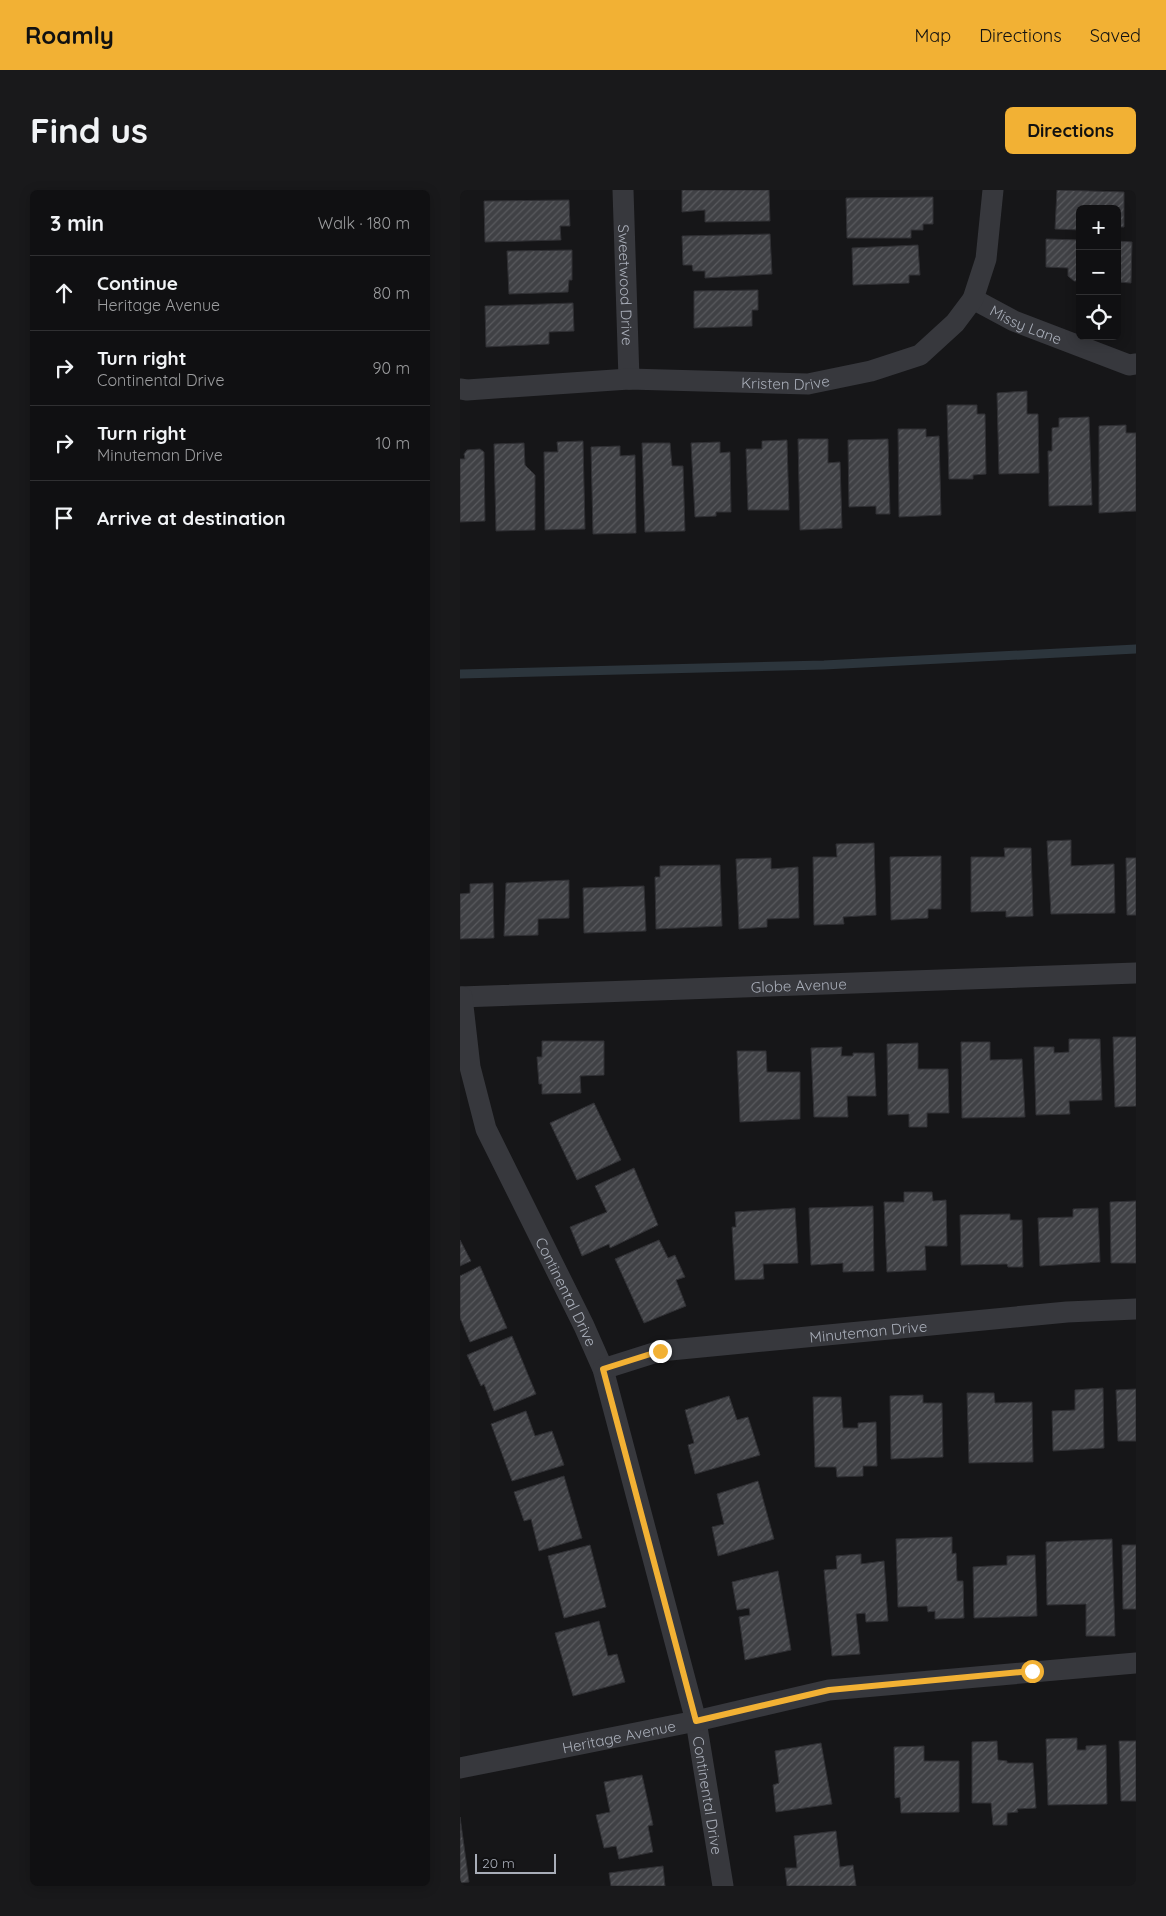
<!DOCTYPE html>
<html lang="en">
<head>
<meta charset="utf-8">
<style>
	:root { --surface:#101012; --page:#19191b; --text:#f1f3f6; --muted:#9c9d9f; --line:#303032; --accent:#f2b134 }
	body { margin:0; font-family:Quicksand,sans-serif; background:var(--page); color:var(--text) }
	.controls { position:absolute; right:15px; top:15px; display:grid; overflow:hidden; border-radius:8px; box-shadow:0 2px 12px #0003 }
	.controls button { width:45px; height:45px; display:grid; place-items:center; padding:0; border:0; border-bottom:1px solid var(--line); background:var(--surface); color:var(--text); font:25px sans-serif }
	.scale { position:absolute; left:15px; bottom:12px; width:81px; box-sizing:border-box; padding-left:5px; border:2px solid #a8adb8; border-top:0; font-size:14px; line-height:18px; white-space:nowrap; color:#a8adb8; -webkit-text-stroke:4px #111113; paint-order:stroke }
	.stop { position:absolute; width:15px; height:15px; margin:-11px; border:4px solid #f2b134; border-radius:50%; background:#fff }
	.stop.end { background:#f2b134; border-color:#fff; box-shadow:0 1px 5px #0008 }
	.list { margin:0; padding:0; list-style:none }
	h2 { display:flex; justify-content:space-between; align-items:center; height:65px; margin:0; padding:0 20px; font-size:21px }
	h2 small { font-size:16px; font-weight:400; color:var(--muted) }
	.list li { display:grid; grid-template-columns:32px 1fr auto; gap:15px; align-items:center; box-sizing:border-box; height:75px; padding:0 20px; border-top:1px solid var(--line) }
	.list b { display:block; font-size:19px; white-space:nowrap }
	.list p { margin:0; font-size:16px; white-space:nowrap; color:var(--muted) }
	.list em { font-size:16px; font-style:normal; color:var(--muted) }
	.icon { flex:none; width:28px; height:28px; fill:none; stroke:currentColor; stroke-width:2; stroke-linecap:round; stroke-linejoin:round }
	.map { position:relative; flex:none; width:676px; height:1696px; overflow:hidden; border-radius:8px }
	header { display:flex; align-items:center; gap:30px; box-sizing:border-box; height:70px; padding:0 25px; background:var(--accent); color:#111 }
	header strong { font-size:24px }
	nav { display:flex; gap:28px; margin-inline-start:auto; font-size:18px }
	.intro { display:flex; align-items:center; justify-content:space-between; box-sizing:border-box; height:120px; padding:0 30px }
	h1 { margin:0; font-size:35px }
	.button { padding:12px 22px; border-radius:8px; background:var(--accent); color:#111; font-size:18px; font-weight:700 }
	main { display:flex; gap:30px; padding:0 30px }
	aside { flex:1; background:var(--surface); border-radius:8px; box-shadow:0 2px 12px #0003 }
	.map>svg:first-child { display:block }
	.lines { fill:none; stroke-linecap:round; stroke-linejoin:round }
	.stream { stroke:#2c353c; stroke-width:9 }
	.building { fill:url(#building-hatch); stroke:#303034 }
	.minor { stroke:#37383d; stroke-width:21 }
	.route { stroke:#f2b134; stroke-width:6 }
	.labels { text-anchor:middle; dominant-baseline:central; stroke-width:4; stroke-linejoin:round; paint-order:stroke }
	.street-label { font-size:15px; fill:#a8adb8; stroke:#111113 }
</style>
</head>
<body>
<header>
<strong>Roamly</strong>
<nav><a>Map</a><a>Directions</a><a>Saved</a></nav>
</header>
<div class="intro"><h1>Find us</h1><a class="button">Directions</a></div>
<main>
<aside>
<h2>3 min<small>Walk · 180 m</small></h2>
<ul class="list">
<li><svg class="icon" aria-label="ahead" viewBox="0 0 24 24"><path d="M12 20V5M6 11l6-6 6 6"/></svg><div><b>Continue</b><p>Heritage Avenue</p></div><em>80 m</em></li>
<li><svg class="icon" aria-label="right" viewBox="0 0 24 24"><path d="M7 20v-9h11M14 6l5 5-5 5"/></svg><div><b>Turn right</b><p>Continental Drive</p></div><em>90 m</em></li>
<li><svg class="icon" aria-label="right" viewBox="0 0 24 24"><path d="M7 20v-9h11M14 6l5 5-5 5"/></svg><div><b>Turn right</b><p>Minuteman Drive</p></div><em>10 m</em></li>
<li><svg class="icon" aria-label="arrive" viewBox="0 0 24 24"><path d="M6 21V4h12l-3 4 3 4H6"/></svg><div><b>Arrive at destination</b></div></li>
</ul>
</aside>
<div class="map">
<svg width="676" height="1696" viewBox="0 0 676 1696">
	<defs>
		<pattern id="building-hatch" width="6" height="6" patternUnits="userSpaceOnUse" patternTransform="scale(1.25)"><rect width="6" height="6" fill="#404145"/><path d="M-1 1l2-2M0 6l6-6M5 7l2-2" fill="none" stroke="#595a5e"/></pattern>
	</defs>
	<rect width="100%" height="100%" fill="#161618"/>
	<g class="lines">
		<path class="stream" d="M0 484 364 475 676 459"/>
	</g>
	<g class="building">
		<path d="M222 0H309L310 31 245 32V20L222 22Z"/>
		<path d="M597 0 664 2V37H657V19H620V40L595 39Z"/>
		<path d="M473 7V34H463V40H451V48H387L386 8Z"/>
		<path d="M109 10 110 36H100L101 50 25 52 24 11Z"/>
		<path d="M310 44 312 84 245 88V81H233L232 75H223L222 46Z"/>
		<path d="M586 49 620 50V91H614L608 86V78L586 77Z"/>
		<path d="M657 51 672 52 671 93 657 92Z"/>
		<path d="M458 55 460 85H449V93L393 95 392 58Z"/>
		<path d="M112 60V90H109L108 102 49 104 47 61Z"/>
		<path d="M298 100V120H292V136L234 138V101Z"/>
		<path d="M113 113 114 141 89 142V154L26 157 25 116Z"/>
		<path d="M567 201V224H578L579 283 539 284 537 203Z"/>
		<path d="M487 215H517V224H525L526 284 513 285V289H489Z"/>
		<path d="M629 227 632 315 589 316 588 261H592V238L599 237V228Z"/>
		<path d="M666 235V243H676V321L639 323V236Z"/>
		<path d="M438 239H466V247L479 246 481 325 439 327Z"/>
		<path d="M338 249H368V273L380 272 382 338 340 340Z"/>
		<path d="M428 249 430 324H416V316L389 317 388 250Z"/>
		<path d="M327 250 329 320H288L286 259H302V251Z"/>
		<path d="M123 251 125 339 85 340 84 262H98L97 252Z"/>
		<path d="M260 252V263L270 262 271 322H256V326L235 327 231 253Z"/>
		<path d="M64 253 65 275 75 285V340L36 341 34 254Z"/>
		<path d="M182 253H210L212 276H223L225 341 185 342Z"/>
		<path d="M160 256V266L175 265 176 343 133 344 131 257Z"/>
		<path d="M20 259 24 262 25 331 0 332V269H5L4 264 7 260Z"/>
		<path d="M611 650V676L654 674 655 723 591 724 587 651Z"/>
		<path d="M414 653 416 725 383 727 384 734 354 735 353 667H377L376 654Z"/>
		<path d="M544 658H571L573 726 546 727V721L511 722V667H545Z"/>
		<path d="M481 666V719H468V728L431 730 430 667Z"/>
		<path d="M311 668V679L338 677 339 728 307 729V737L279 739 276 669Z"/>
		<path d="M666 668H676V725H667Z"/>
		<path d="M260 675 262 736 196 739 195 687H200V676Z"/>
		<path d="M109 690V728L78 729V745L44 746 46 693Z"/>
		<path d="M33 693 34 748 0 749V704L10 703V694Z"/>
		<path d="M184 696 186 741 124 743 123 698Z"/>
		<path d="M653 847H676V916L655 917Z"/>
		<path d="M609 849H640L642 910 609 911 610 924 576 925 574 857H594V863L609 862Z"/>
		<path d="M82 851H144V885L120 886 121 903 82 904V894H79L77 867H82Z"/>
		<path d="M501 852H530V870L562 869 565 927 502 928Z"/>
		<path d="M458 853V879H488L489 923H467V937H449V924L428 925 427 854Z"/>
		<path d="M382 857 381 866H393V863H414L416 906H387L388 927H354L351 858Z"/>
		<path d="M277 861H306L307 882H340V929L280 932Z"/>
		<path d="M134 913 161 970 117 990 90 933Z"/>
		<path d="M174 978 198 1035 150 1058 149 1054 122 1066 110 1037 147 1022 135 996Z"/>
		<path d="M444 1002H472L473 1011 486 1010 487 1056H465L466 1080 427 1082 424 1012H444Z"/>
		<path d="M676 1011V1073H651L650 1012Z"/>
		<path d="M413 1016 414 1081 383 1082V1073L351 1075 349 1018Z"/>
		<path d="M335 1018 338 1073 303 1074 304 1089 275 1090 272 1037H276L275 1022Z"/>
		<path d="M638 1018 640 1072 580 1076 578 1028 613 1027V1019Z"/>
		<path d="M550 1024V1030H562L563 1077H548L547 1074 501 1075 500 1025Z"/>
		<path d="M0 1050 11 1071 0 1076Z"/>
		<path d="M199 1050 208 1068 215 1065 225 1087 216 1090 226 1116 184 1133 155 1069Z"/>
		<path d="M20 1076 47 1138 10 1152 0 1128V1086Z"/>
		<path d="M52 1146 76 1204 34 1221 24 1194 21 1196 7 1165Z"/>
		<path d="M643 1198 644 1258 593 1261 592 1221 615 1220V1200Z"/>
		<path d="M676 1199V1251H658L656 1200Z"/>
		<path d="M507 1203H534L535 1213 572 1212 573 1272 509 1273Z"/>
		<path d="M463 1205V1213H482L483 1267 431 1269 430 1206Z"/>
		<path d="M269 1206 277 1230 288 1227 300 1265 235 1284 228 1255 234 1253 225 1220Z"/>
		<path d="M353 1207H381L383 1238H398V1233L416 1232 417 1276H403V1286L377 1287 376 1277H355Z"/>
		<path d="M66 1221 75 1246 92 1241 104 1275 52 1291 31 1234Z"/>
		<path d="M104 1286 122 1348 79 1361 71 1329 64 1331 54 1302Z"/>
		<path d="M298 1291 314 1349 258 1366 252 1337 264 1334 257 1304Z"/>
		<path d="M492 1347V1364L496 1363 497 1391H503L504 1428 475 1429V1421L468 1422 467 1416 438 1417 436 1349Z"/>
		<path d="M652 1349 655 1446H626V1414L587 1415 586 1352Z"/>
		<path d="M130 1355 146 1417 104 1428 88 1366Z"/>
		<path d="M662 1355H676V1419H663Z"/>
		<path d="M401 1364V1374L424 1371 428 1431 406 1432 405 1423 396 1424 400 1464 372 1466 364 1380 377 1379 376 1366Z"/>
		<path d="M575 1365 577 1426 514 1428 513 1377 547 1375V1366Z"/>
		<path d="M318 1381 331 1460 285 1470 279 1427 290 1425 289 1418 277 1420 272 1392Z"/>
		<path d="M139 1431 148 1466 157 1464 165 1492 113 1506 95 1443Z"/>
		<path d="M617 1548V1560H626V1556L646 1555 647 1614 588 1615 586 1549Z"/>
		<path d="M537 1551 538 1570 547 1571V1573H573L576 1618 557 1619 558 1622 547 1623V1635H533L531 1613H512V1552Z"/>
		<path d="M659 1551H676V1611H661Z"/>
		<path d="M361 1553 372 1614 316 1622 313 1595 319 1593 315 1561Z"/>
		<path d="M464 1556V1571H499V1622L441 1623 440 1607 435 1608 434 1557Z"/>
		<path d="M182 1585 193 1635 188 1636 193 1662 159 1669 156 1656 144 1658 136 1625 150 1622 144 1592Z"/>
		<path d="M0 1627 9 1692 0 1693Z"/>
		<path d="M376 1641 380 1677 393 1675 396 1696H327L325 1678H337L334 1646Z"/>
		<path d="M203 1676 205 1696H151L149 1683Z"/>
	</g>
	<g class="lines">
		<g class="minor">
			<path id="s1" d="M163 0 169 189"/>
			<path id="s2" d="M513 109 554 131 669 175 676 174"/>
			<path id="s3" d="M0 199 7 200 169 189 348 194 411 181 460 165 495 133 513 109 526 69 533 0"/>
			<path id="s4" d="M0 807 676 783"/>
			<path id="s5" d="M2 807 10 877 26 939 124 1136 143 1179 236 1531 263 1696"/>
			<path id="s6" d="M143 1179 200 1161 607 1122 676 1119"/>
			<path id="s7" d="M0 1578 236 1531 369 1500 676 1473"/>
		</g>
	</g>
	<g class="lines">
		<path class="route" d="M200 1161 143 1179 236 1531 369 1500 572 1481"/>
	</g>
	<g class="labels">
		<g class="street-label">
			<text stroke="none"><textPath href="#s1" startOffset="95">Sweetwood Drive</textPath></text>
			<text stroke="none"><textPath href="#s2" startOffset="59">Missy Lane</textPath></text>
			<text stroke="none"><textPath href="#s3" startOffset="326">Kristen Drive</textPath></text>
			<text stroke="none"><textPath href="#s4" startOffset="339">Globe Avenue</textPath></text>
			<text stroke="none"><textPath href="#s5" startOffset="316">Continental Drive</textPath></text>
			<text stroke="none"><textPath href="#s6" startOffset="269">Minuteman Drive</textPath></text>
			<text stroke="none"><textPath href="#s7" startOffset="162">Heritage Avenue</textPath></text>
			<text stroke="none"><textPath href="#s5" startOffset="841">Continental Drive</textPath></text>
		</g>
	</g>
</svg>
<div class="controls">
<button>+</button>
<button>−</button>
<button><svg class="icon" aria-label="locate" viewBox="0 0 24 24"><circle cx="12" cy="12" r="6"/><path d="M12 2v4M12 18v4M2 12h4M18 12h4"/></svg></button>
</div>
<div class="scale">20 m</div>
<div class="stop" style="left:572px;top:1481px"></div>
<div class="stop end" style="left:200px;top:1161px"></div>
</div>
</main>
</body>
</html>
